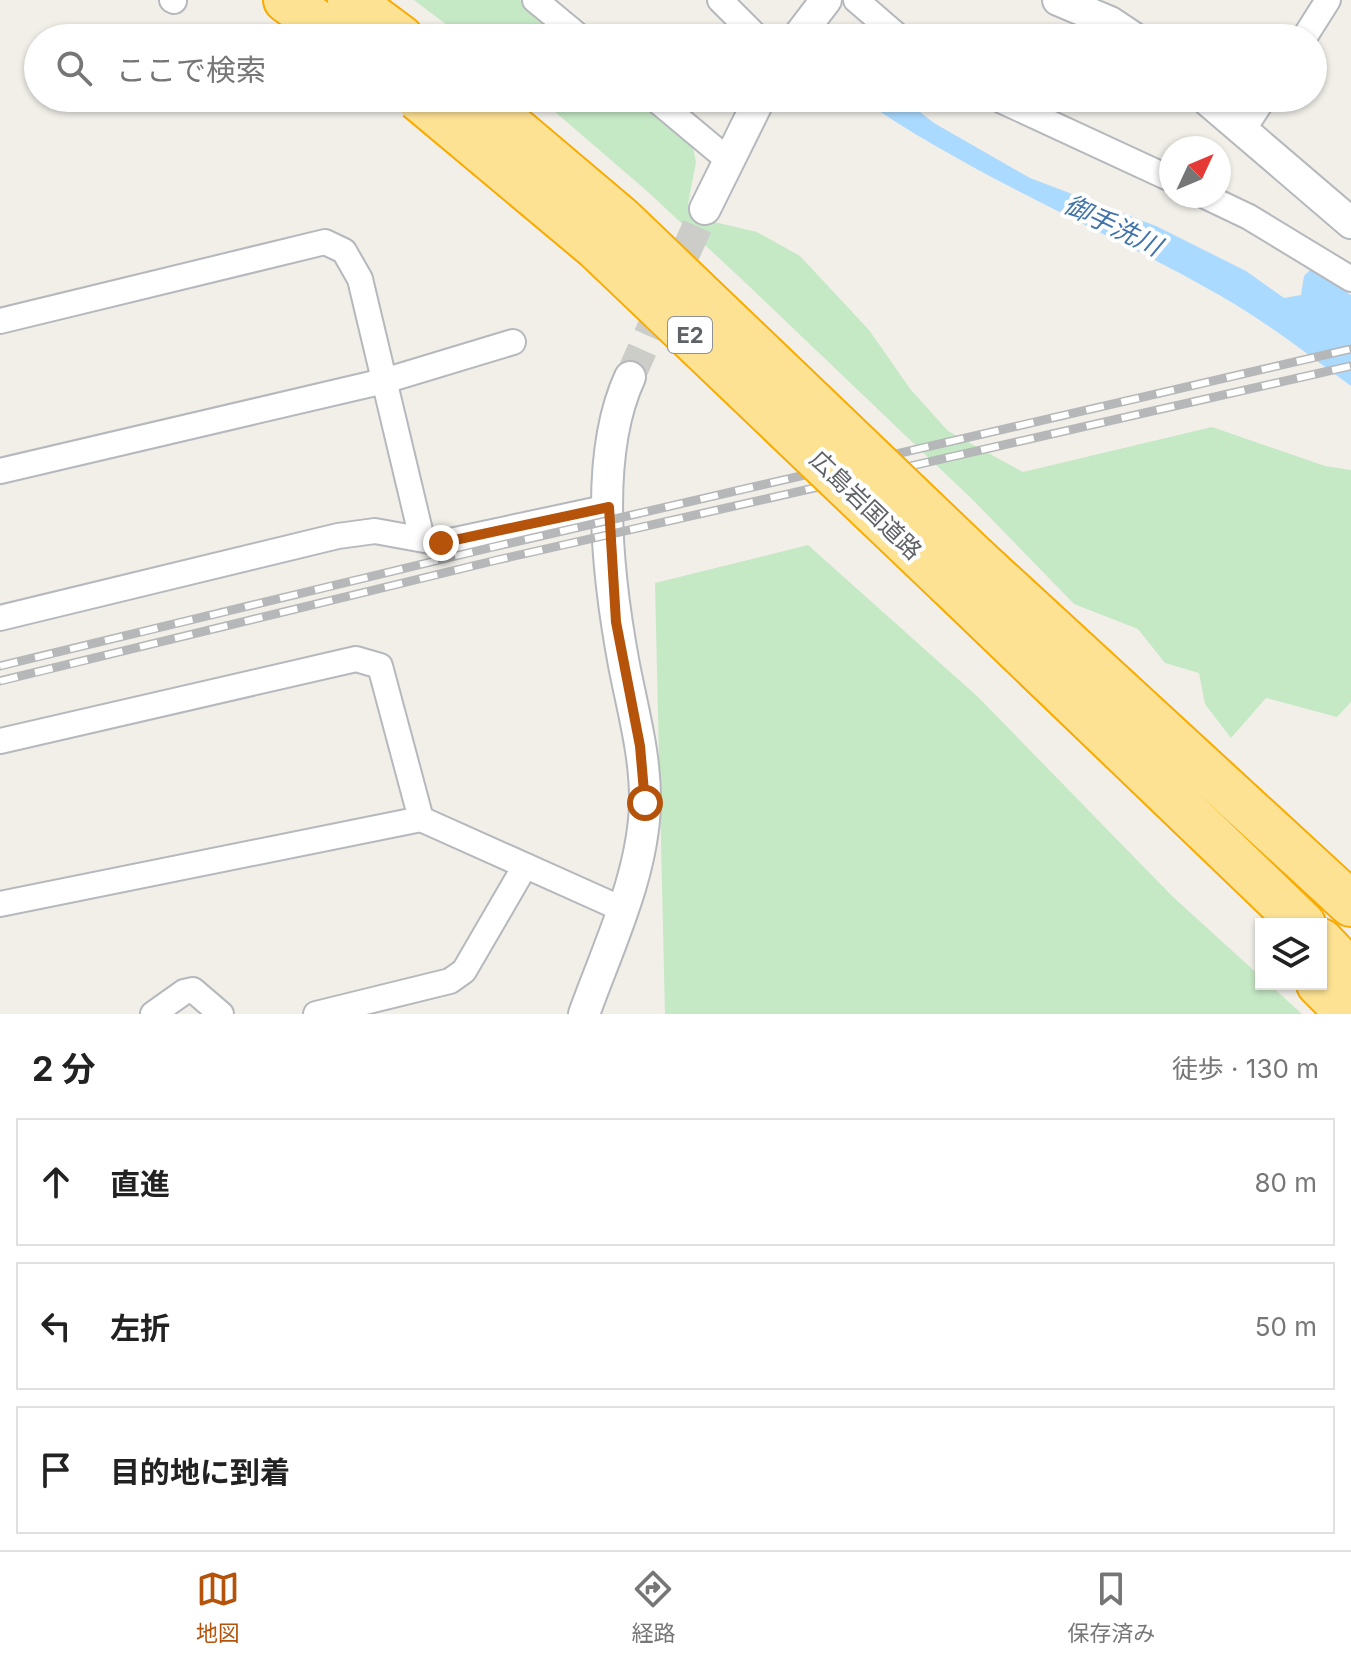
<!DOCTYPE html>
<html lang="ja">
<head>
<meta charset="utf-8">
<style>
	:root { --surface:#fff; --page:#f6f6f6; --text:#222; --muted:#767676; --line:#e0e0e0; --accent:#b45309 }
	body { margin:0; font-family:Inter,"Noto Sans JP",sans-serif; background:var(--page); color:var(--text) }
	.controls { position:absolute; right:24px; bottom:24px; display:grid; overflow:hidden; border-radius:0px; box-shadow:0 2px 6px #0004 }
	.controls button { width:72px; height:72px; display:grid; place-items:center; padding:0; border:0; border-bottom:2px solid var(--line); background:var(--surface); color:var(--text); font:40px sans-serif }
	.compass { position:absolute; left:1159px; top:136px; width:72px; height:72px; border-radius:50%; background:var(--surface); box-shadow:0 2px 6px #0004; rotate:46deg }
	.stop { position:absolute; width:24px; height:24px; margin:-18px; border:6px solid #b45309; border-radius:50%; background:#fff }
	.stop.end { background:#b45309; border-color:#fff; box-shadow:0 2px 8px #0008 }
	.list { margin:0; padding:0; list-style:none }
	h2 { display:flex; justify-content:space-between; align-items:center; height:104px; margin:0; padding:0 32px; font-size:34px }
	h2 small { font-size:26px; font-weight:400; color:var(--muted) }
	.list li { display:grid; grid-template-columns:52px 1fr auto; gap:24px; align-items:center; box-sizing:border-box; height:128px; margin:0 16px 16px; padding:0 16px; border:2px solid var(--line); border-radius:0px }
	.list b { display:block; font-size:30px; white-space:nowrap }
	.list em { font-size:26px; font-style:normal; color:var(--muted) }
	.icon { flex:none; width:44px; height:44px; fill:none; stroke:currentColor; stroke-width:2; stroke-linecap:round; stroke-linejoin:round }
	.map { position:relative; flex:none; width:1351px; height:1014px; overflow:hidden }
	.search { position:absolute; background:var(--surface); box-shadow:0 2px 6px #0004; left:24px; right:24px; top:24px; height:88px; display:flex; align-items:center; gap:20px; box-sizing:border-box; padding:0 28px; border-radius:44px; color:var(--muted); font-size:30px }
	.sheet { height:536px; background:var(--surface) }
	nav { display:flex; justify-content:space-around; align-items:center; box-sizing:border-box; height:112px; border-top:2px solid var(--line); background:var(--surface); font-size:22px; color:var(--muted) }
	nav a { display:grid; justify-items:center; gap:4px }
	nav .on { color:var(--accent) }
	.map>svg:first-child { display:block }
	.green { fill:#c5e8c5 }
	.water { fill:#aadaff }
	.lines { fill:none; stroke-linecap:round; stroke-linejoin:round }
	.tertiary-tunnel { stroke:#ccccc8; stroke-width:30; stroke-dasharray:30 15; stroke-linecap:butt }
	.minor-casing { stroke:#b5b8bc; stroke-width:28 }
	.tertiary-casing { stroke:#b5b8bc; stroke-width:34 }
	.motorway-casing { stroke:#f9ab00; stroke-width:48 }
	.minor { stroke:#fff; stroke-width:24 }
	.tertiary { stroke:#fff; stroke-width:30 }
	.motorway { stroke:#fde293; stroke-width:44 }
	.rail-casing { stroke:#b6b7b8; stroke-width:9 }
	.rail { stroke:#fff; stroke-width:6; stroke-dasharray:18; stroke-linecap:butt }
	.motorway-bridge-casing { stroke:#f9ab00; stroke-width:48; stroke-linecap:butt }
	.motorway-bridge { stroke:#fde293; stroke-width:44 }
	.route { stroke:#b45309; stroke-width:10 }
	.labels { text-anchor:middle; dominant-baseline:central; stroke-width:8; stroke-linejoin:round; paint-order:stroke }
	.shield { fill:#fff; stroke:#8f9295; stroke-width:2 }
	.shield-label { font-size:22px; font-weight:bold; fill:#5f6368 }
	.street-label { font-size:24px; fill:#5f6368; stroke:#fff }
	.water-label { font-size:26px; font-style:italic; fill:#4174aa; stroke:#fff }
</style>
</head>
<body>
<div class="map">
<svg width="1351" height="1014" viewBox="0 0 1351 1014">
	<rect width="100%" height="100%" fill="#f1efe8"/>
	<g class="green">
		<path d="M414 0H520L564 38H464Z"/>
		<path d="M539 98H635L693 148 696 162 688 204 697 218 757 232 800 256 869 330 911 390 948 431 1023 472 1212 427 1325 466 1351 470V702L1337 717 1266 698 1231 738 1205 704 1199 673 1165 663 1138 629 1074 604 974 501 750 287 648 192Z"/>
		<path d="M808 545 978 697 1172 896 1261 977V984H1269L1302 1014H665L655 583Z"/>
	</g>
	<path class="water" d="M860 98H902L934 123 1030 178 1156 226 1246 271 1284 298 1301 295 1304 276 1311 269 1351 295V386C1309 356 1267 322 1221 296 1102 228 973 177 860 98Z"/>
	<g class="lines">
		<path class="tertiary-tunnel" d="M630 377 705 209"/>
		<g class="minor-casing">
			<g id="minor">
				<path d="M172 0 174 1"/>
				<path d="M535 0 581 38"/>
				<path d="M720 0 758 38"/>
				<path d="M856 0 900 38"/>
				<path d="M1304 38 1328 0"/>
				<path d="M654 98 727 159"/>
				<path d="M996 98 1171 179"/>
				<path d="M1243 130 1264 98"/>
				<path d="M1205 196 1249 217 1351 279"/>
				<path d="M0 321 325 242 344 251 360 279 422 539"/>
				<path d="M0 471 384 381 513 342"/>
				<path d="M0 618 338 536 375 531 441 543 609 507"/>
				<path d="M0 741 356 659 380 666 421 819"/>
				<path d="M0 904 421 819 622 909"/>
				<path d="M153 1014 184 992 193 990 221 1014"/>
				<path d="M316 1014 450 981 464 971 525 866"/>
			</g>
		</g>
		<g class="tertiary-casing">
			<g id="tertiary">
				<path d="M1058 0 1110 22 1134 38"/>
				<path d="M797 38 826 0"/>
				<path d="M1205 98 1351 223"/>
				<path d="M705 209 760 98"/>
				<path d="M584 1014C608 947 643 876 645 804 646 757 633 711 624 665 608 579 593 457 630 377"/>
			</g>
		</g>
		<g class="motorway-casing">
			<g id="motorway">
				<path d="M286 0 339 38"/>
				<path d="M350 0 401 38"/>
				<path d="M975 558 1351 904"/>
				<path d="M949 584 1303 924"/>
				<path d="M1321 941 1351 973"/>
				<path d="M1319 984 1349 1014"/>
			</g>
		</g>
		<use href="#minor" class="minor"/>
		<use href="#tertiary" class="tertiary"/>
		<use href="#motorway" class="motorway"/>
		<g class="rail-casing">
			<g id="rail">
				<path d="M0 666 493 547 1351 349"/>
				<path d="M0 681 497 560 1351 366"/>
			</g>
		</g>
		<use href="#rail" class="rail"/>
		<g class="motorway-bridge-casing">
			<g id="motorway-bridge">
				<path d="M418 98 596 247 949 584"/>
				<path d="M478 98 621 219 975 558"/>
			</g>
		</g>
		<use href="#motorway-bridge" class="motorway-bridge"/>
	</g>
	<g class="lines">
		<path class="route" d="M441 543 609 507 616 622 640 746 645 803"/>
	</g>
	<g class="labels">
		<rect class="shield" x="668" y="317" width="44" height="36" rx="6"/>
		<g class="shield-label">
			<text x="690" y="335">E2</text>
		</g>
		<g class="street-label">
			<text transform="translate(866 505) rotate(44)">広島岩国道路</text>
		</g>
		<g class="water-label">
			<text transform="translate(1113 225) rotate(26)">御手洗川</text>
		</g>
	</g>
</svg>
<div class="controls">
<button><svg class="icon" aria-label="layers" viewBox="0 0 24 24"><path d="M12 4l9 5-9 5-9-5zM3 14l9 5 9-5"/></svg></button>
</div>
<svg class="compass" viewBox="-18 -18 36 36"><path d="M0-13l5 13h-10z" fill="#e53935"/><path d="M0 13l5-13h-10z" fill="#767676"/></svg>
<div class="stop" style="left:645px;top:803px"></div>
<div class="stop end" style="left:441px;top:543px"></div>
<div class="search"><svg class="icon" aria-label="search" viewBox="0 0 24 24"><circle cx="10" cy="10" r="6"/><path d="M15 15l6 6"/></svg>ここで検索</div>
</div>
<section class="sheet">
<h2>2 分<small>徒歩 · 130 m</small></h2>
<ul class="list">
<li><svg class="icon" aria-label="ahead" viewBox="0 0 24 24"><path d="M12 20V5M6 11l6-6 6 6"/></svg><div><b>直進</b></div><em>80 m</em></li>
<li><svg class="icon" aria-label="left" viewBox="0 0 24 24"><path d="M17 20v-9H6M10 6l-5 5 5 5"/></svg><div><b>左折</b></div><em>50 m</em></li>
<li><svg class="icon" aria-label="arrive" viewBox="0 0 24 24"><path d="M6 21V4h12l-3 4 3 4H6"/></svg><div><b>目的地に到着</b></div></li>
</ul>
</section>
<nav>
<a class="on"><svg class="icon" aria-label="map" viewBox="0 0 24 24"><path d="M3 6l6-2 6 2 6-2v14l-6 2-6-2-6 2zM9 4v14M15 6v14"/></svg>地図</a>
<a><svg class="icon" aria-label="directions" viewBox="0 0 24 24"><path d="M12 3l9 9-9 9-9-9zM9 14v-3h6M13 9l2 2-2 2"/></svg>経路</a>
<a><svg class="icon" aria-label="saved" viewBox="0 0 24 24"><path d="M7 4h10v16l-5-4-5 4z"/></svg>保存済み</a>
</nav>
</body>
</html>
